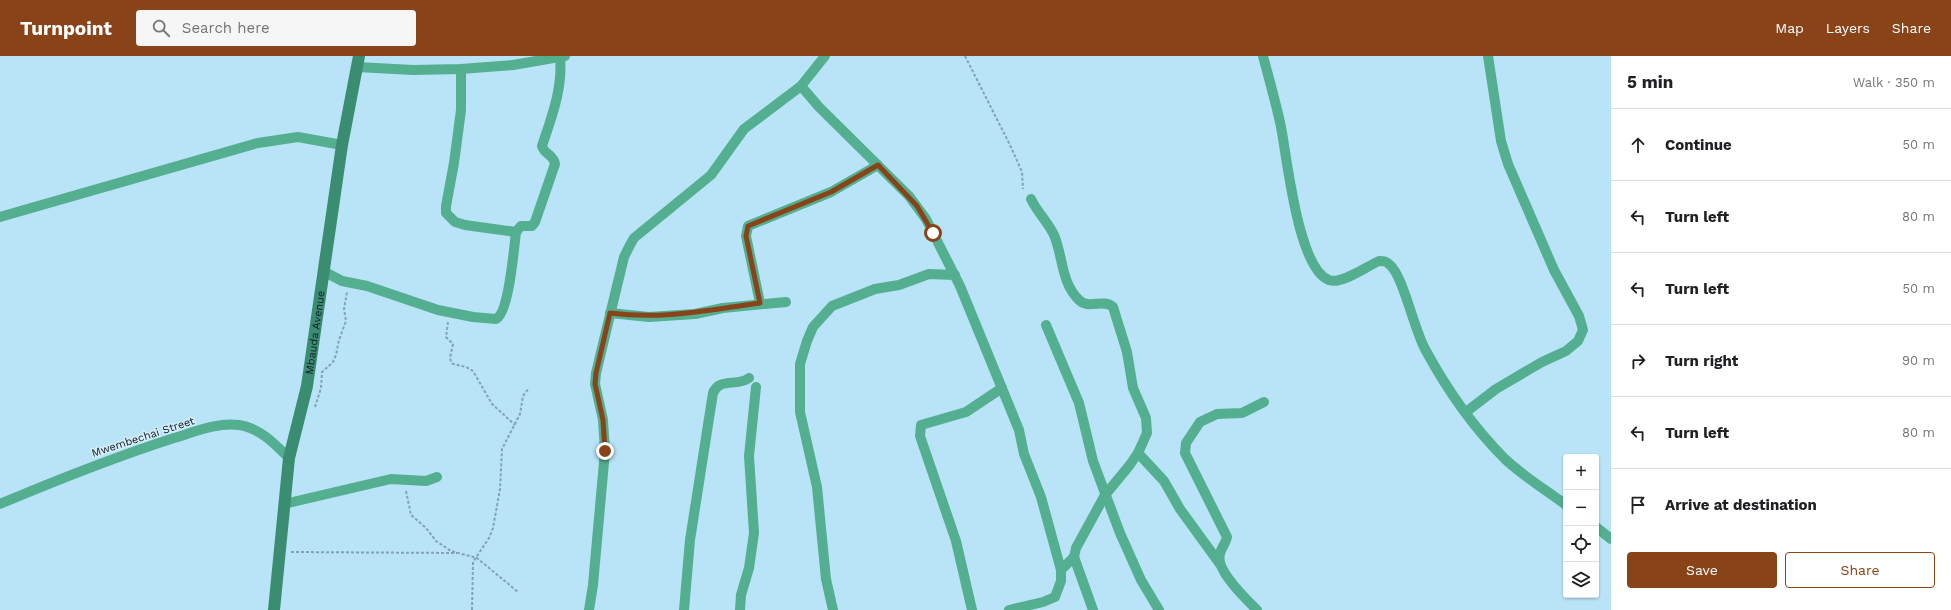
<!DOCTYPE html>
<html lang="en">
<head>
<meta charset="utf-8">
<style>
	:root { --surface:#fff; --page:#f6f6f6; --text:#202124; --muted:#757577; --line:#e0e0e0; --accent:#884319 }
	body { margin:0; font-family:"Work Sans",sans-serif; background:var(--page); color:var(--text) }
	.controls { position:absolute; right:12px; bottom:12px; display:grid; overflow:hidden; border-radius:4px; box-shadow:0 1px 3px #0004 }
	.controls button { width:36px; height:36px; display:grid; place-items:center; padding:0; border:0; border-bottom:1px solid var(--line); background:var(--surface); color:var(--text); font:20px sans-serif }
	.stop { position:absolute; width:12px; height:12px; margin:-9px; border:3px solid #884319; border-radius:50%; background:#fff }
	.stop.end { background:#884319; border-color:#fff; box-shadow:0 1px 4px #0008 }
	.list { margin:0; padding:0; list-style:none }
	h2 { display:flex; justify-content:space-between; align-items:center; height:52px; margin:0; padding:0 16px; font-size:17px }
	h2 small { font-size:13px; font-weight:400; color:var(--muted) }
	.list li { display:grid; grid-template-columns:26px 1fr auto; gap:12px; align-items:center; box-sizing:border-box; height:72px; padding:0 16px; border-top:1px solid var(--line) }
	.list b { display:block; font-size:15px; white-space:nowrap }
	.list em { font-size:13px; font-style:normal; color:var(--muted) }
	.actions { display:flex; gap:8px; padding:12px 16px }
	.actions a { flex:1; padding:9px 0; border:1px solid var(--accent); border-radius:4px; text-align:center; font-size:14px; color:var(--accent) }
	.actions .main { background:var(--accent); color:#fff }
	.icon { flex:none; width:22px; height:22px; fill:none; stroke:currentColor; stroke-width:2; stroke-linecap:round; stroke-linejoin:round }
	.map { position:relative; flex:none; width:1611px; height:554px; overflow:hidden }
	header { display:flex; align-items:center; gap:24px; box-sizing:border-box; height:56px; padding:0 20px; background:var(--accent); color:#fff }
	header strong { font-size:19px }
	nav { display:flex; gap:22px; margin-inline-start:auto; font-size:14px }
	.search { width:280px; height:36px; background:var(--page); display:flex; align-items:center; gap:10px; box-sizing:border-box; padding:0 14px; border-radius:4px; color:var(--muted); font-size:15px }
	main { display:flex }
	aside { flex:1; background:var(--surface) }
	.map>svg:first-child { display:block }
	.lines { fill:none; stroke-linecap:round; stroke-linejoin:round }
	.path { stroke:#81a3b3; stroke-width:2; stroke-dasharray:3 2; stroke-linecap:butt }
	.street { stroke:#53af8f; stroke-width:10 }
	.secondary { stroke:#3b8d71; stroke-width:12 }
	.route { stroke:#884319; stroke-width:5 }
	.labels { text-anchor:middle; dominant-baseline:central; stroke-width:3; stroke-linejoin:round; paint-order:stroke }
	.street-label { font-size:11px; fill:#0f1f27; stroke:#d5eefb }
</style>
</head>
<body>
<header>
<strong>Turnpoint</strong>
<div class="search"><svg class="icon" aria-label="search" viewBox="0 0 24 24"><circle cx="10" cy="10" r="6"/><path d="M15 15l6 6"/></svg>Search here</div>
<nav><a>Map</a><a>Layers</a><a>Share</a></nav>
</header>
<main>
<div class="map">
<svg width="1611" height="554" viewBox="0 0 1611 554">
	<rect width="100%" height="100%" fill="#b9e4f8"/>
	<g class="lines">
		<g class="path">
			<path d="M965 0 1010 89 1022 116 1023 133"/>
			<path d="M448 266 446 281 453 288 450 302 451 306 453 308 466 311 473 315 492 348 515 369"/>
			<path d="M315 351 321 332 322 316 333 306 336 299 339 284 346 265 344 253 347 236"/>
			<path d="M406 435 411 459 426 472 436 485 451 495 477 502 518 536"/>
			<path d="M291 496 457 497"/>
			<path d="M472 554 473 506 489 482 493 472 500 433 502 393 520 358 523 340 529 332"/>
		</g>
		<g class="street">
			<path d="M1263 0C1269 23 1276 47 1281 71 1287 101 1298 213 1329 224 1341 229 1367 210 1379 205 1384 205 1386 205 1390 209 1403 220 1414 273 1425 293 1446 332 1473 371 1505 403 1523 420 1546 434 1566 449"/>
			<path d="M357 11 413 14 461 13 513 9 565 0"/>
			<path d="M461 13V54L454 107 446 150V157L455 166 465 169 516 176"/>
			<path d="M801 30 819 51 909 140 926 163 960 230 1019 374 1024 398 1041 441 1061 514"/>
			<path d="M1031 143C1037 156 1048 166 1054 179 1063 200 1061 227 1079 244 1089 254 1103 242 1113 251L1127 296 1133 332 1146 362 1147 377 1138 397 1129 410 1105 439 1076 492 1074 501 1093 554"/>
			<path d="M0 161 258 87 298 81 342 89"/>
			<path d="M323 215 342 225 367 230 438 254 473 261 496 263C509 257 514 192 516 176L521 170H532L535 166 555 108C554 99 544 98 542 90 552 60 563 32 560 0"/>
			<path d="M760 247 746 180 748 170 831 136 878 109"/>
			<path d="M610 257 649 261 695 258 723 252 786 246"/>
			<path d="M1046 269 1079 347 1093 405 1120 477 1141 524 1159 554"/>
			<path d="M1466 356 1496 333 1542 306 1566 295 1578 285 1583 274 1579 260 1554 214 1508 108 1501 85 1488 0"/>
			<path d="M1138 397 1164 425 1180 453 1220 508"/>
			<path d="M0 448C57 424 115 401 174 382 194 376 218 366 239 369 260 372 275 388 289 402"/>
			<path d="M284 448 391 423 426 425 437 421"/>
			<path d="M1596 471 1611 483"/>
			<path d="M589 554 593 529 605 395 603 364 595 328 596 317 624 201 630 189 634 182 711 119 744 73 801 30 825 0"/>
			<path d="M684 554 690 484 713 337C719 321 738 331 749 322"/>
			<path d="M740 554 741 539 749 512 754 477 749 400 756 331"/>
			<path d="M833 554 826 523 817 431 800 356V308L807 285 813 271 832 250 875 233 899 229 929 218 955 219"/>
			<path d="M972 554 956 485 920 380 921 369 966 356 1002 332"/>
			<path d="M1009 554 1043 546 1055 541 1061 525V514L1074 501"/>
			<path d="M1257 554C1246 543 1215 514 1220 498 1221 492 1226 487 1227 481L1185 397 1186 387 1200 366 1217 358 1242 357 1264 346"/>
		</g>
		<path class="secondary" id="s1" d="M274 554 289 402 307 330 342 89 359 0"/>
	</g>
	<g class="lines">
		<path class="route" d="M605 395 603 364 595 328 596 317 610 257C664 264 707 254 760 247L746 180 748 170 831 136 878 109 917 150 933 177"/>
	</g>
	<g class="labels">
		<g class="street-label">
			<text stroke="none"><textPath href="#s1" startOffset="281">Mbauda Avenue</textPath></text>
			<text transform="translate(143 381) rotate(-18)">Mwembechai Street</text>
		</g>
	</g>
</svg>
<div class="controls">
<button>+</button>
<button>−</button>
<button><svg class="icon" aria-label="locate" viewBox="0 0 24 24"><circle cx="12" cy="12" r="6"/><path d="M12 2v4M12 18v4M2 12h4M18 12h4"/></svg></button>
<button><svg class="icon" aria-label="layers" viewBox="0 0 24 24"><path d="M12 4l9 5-9 5-9-5zM3 14l9 5 9-5"/></svg></button>
</div>
<div class="stop" style="left:933px;top:177px"></div>
<div class="stop end" style="left:605px;top:395px"></div>
</div>
<aside>
<h2>5 min<small>Walk · 350 m</small></h2>
<ul class="list">
<li><svg class="icon" aria-label="ahead" viewBox="0 0 24 24"><path d="M12 20V5M6 11l6-6 6 6"/></svg><div><b>Continue</b></div><em>50 m</em></li>
<li><svg class="icon" aria-label="left" viewBox="0 0 24 24"><path d="M17 20v-9H6M10 6l-5 5 5 5"/></svg><div><b>Turn left</b></div><em>80 m</em></li>
<li><svg class="icon" aria-label="left" viewBox="0 0 24 24"><path d="M17 20v-9H6M10 6l-5 5 5 5"/></svg><div><b>Turn left</b></div><em>50 m</em></li>
<li><svg class="icon" aria-label="right" viewBox="0 0 24 24"><path d="M7 20v-9h11M14 6l5 5-5 5"/></svg><div><b>Turn right</b></div><em>90 m</em></li>
<li><svg class="icon" aria-label="left" viewBox="0 0 24 24"><path d="M17 20v-9H6M10 6l-5 5 5 5"/></svg><div><b>Turn left</b></div><em>80 m</em></li>
<li><svg class="icon" aria-label="arrive" viewBox="0 0 24 24"><path d="M6 21V4h12l-3 4 3 4H6"/></svg><div><b>Arrive at destination</b></div></li>
</ul>
<div class="actions"><a class="main">Save</a><a>Share</a></div>
</aside>
</main>
</body>
</html>
